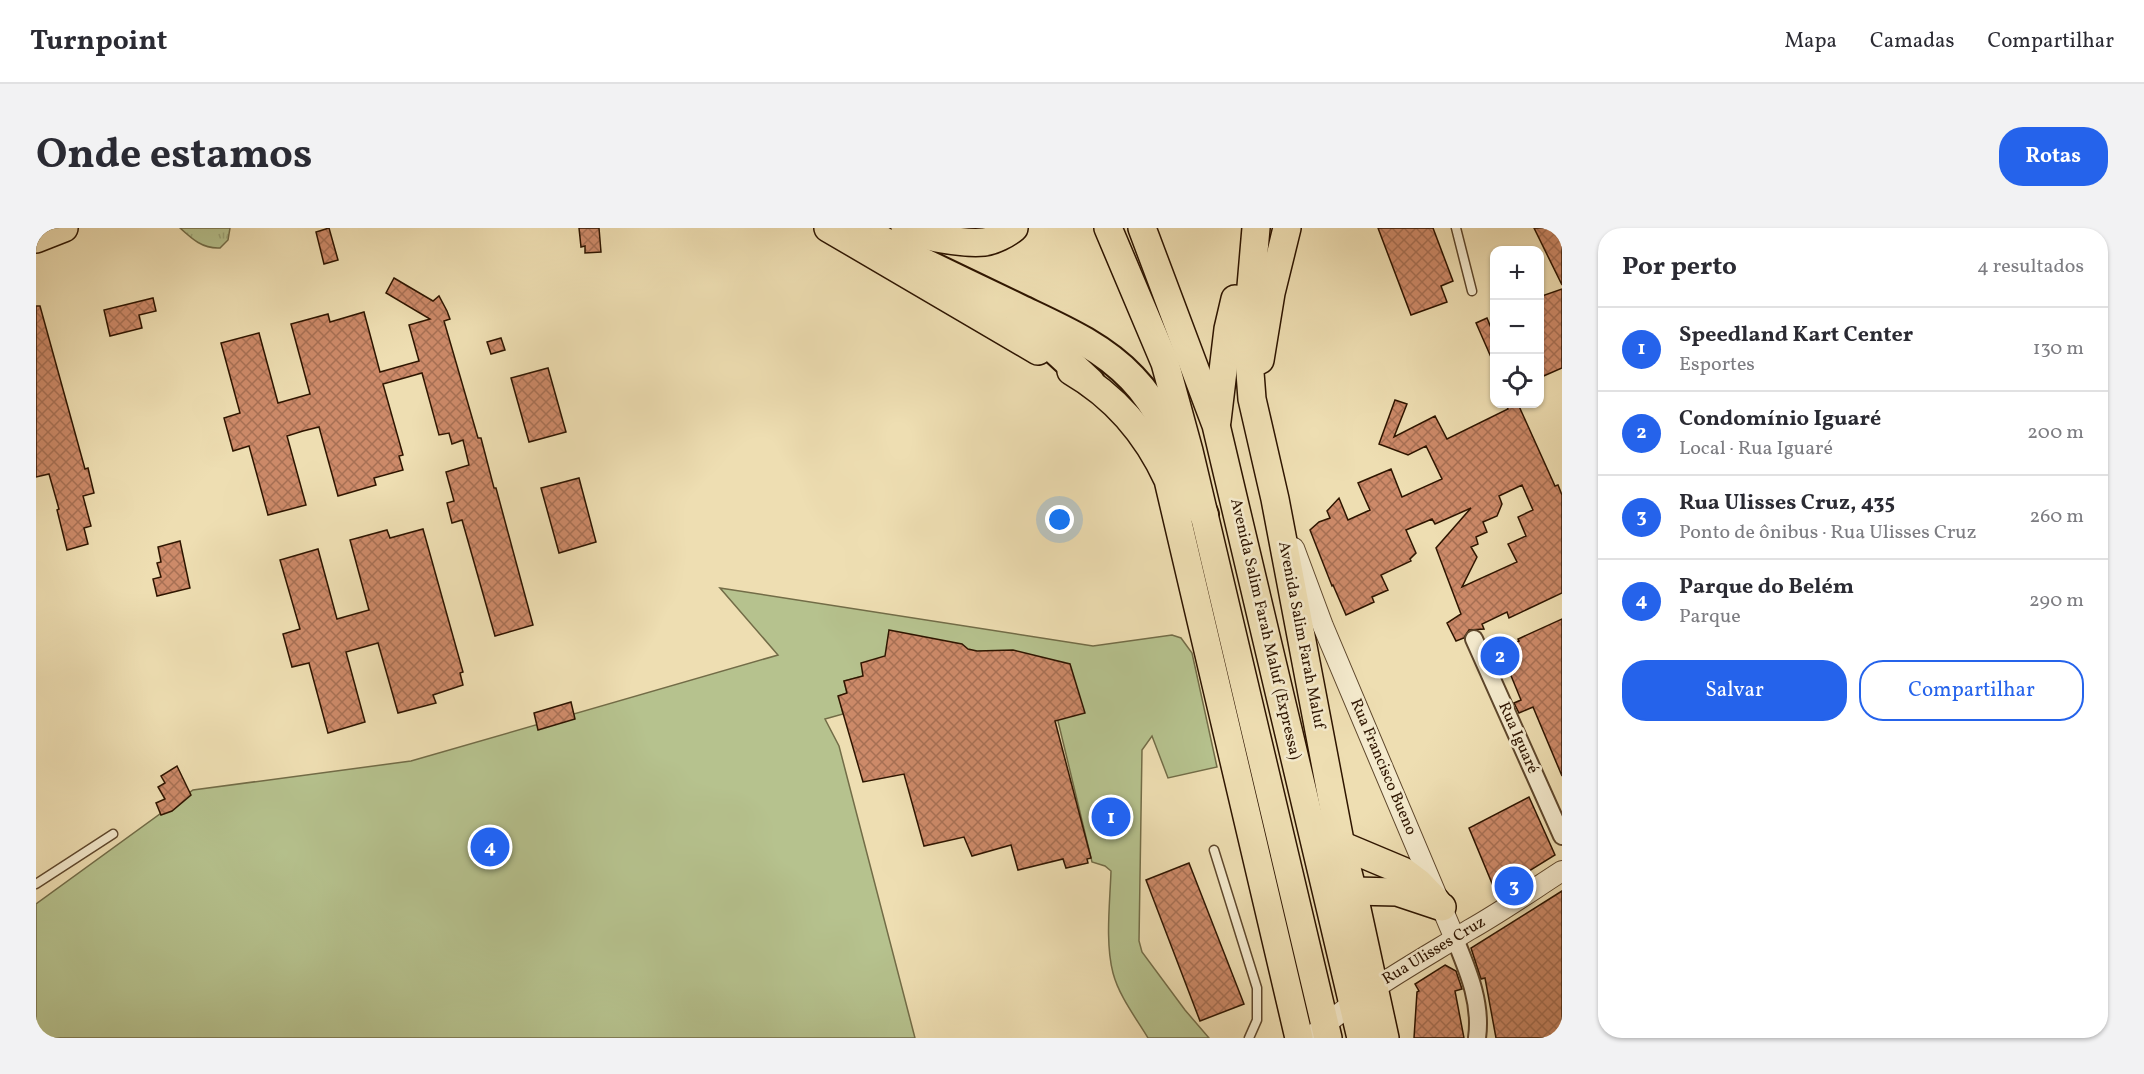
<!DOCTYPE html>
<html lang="pt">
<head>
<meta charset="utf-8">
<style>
	:root { --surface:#fff; --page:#f2f2f3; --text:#2b2b33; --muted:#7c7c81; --line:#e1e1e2; --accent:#2563eb }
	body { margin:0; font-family:Vollkorn,serif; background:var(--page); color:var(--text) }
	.controls { position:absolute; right:18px; top:18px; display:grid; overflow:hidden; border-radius:12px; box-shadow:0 2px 4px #0004 }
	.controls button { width:54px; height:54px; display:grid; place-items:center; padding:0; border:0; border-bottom:2px solid var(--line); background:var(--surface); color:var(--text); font:30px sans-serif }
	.you { position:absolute; left:1024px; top:292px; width:21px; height:21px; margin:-15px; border:4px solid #fff; border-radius:50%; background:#1a73e8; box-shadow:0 0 0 9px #1a73e833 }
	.badge { display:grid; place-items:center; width:39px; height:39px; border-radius:50%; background:var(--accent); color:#fff; font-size:20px; font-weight:700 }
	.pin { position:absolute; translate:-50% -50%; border:3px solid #fff; box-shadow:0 2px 6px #0006 }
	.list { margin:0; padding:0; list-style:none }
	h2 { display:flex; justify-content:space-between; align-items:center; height:78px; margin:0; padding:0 24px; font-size:26px }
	h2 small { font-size:20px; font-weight:400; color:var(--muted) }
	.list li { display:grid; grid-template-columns:39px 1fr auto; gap:18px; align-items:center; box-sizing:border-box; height:84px; padding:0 24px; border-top:2px solid var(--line) }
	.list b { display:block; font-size:22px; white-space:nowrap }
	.list p { margin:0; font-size:20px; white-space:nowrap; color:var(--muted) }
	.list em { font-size:20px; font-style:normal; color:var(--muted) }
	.actions { display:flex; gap:12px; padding:18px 24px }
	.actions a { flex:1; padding:14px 0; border:2px solid var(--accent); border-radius:24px; text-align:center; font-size:21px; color:var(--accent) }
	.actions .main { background:var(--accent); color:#fff }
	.icon { flex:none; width:33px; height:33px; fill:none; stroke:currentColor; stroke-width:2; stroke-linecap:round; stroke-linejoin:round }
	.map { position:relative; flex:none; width:1526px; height:810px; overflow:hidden; border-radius:24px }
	header { display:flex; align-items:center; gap:36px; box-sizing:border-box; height:84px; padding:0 30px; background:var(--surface); border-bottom:2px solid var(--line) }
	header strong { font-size:28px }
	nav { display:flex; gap:33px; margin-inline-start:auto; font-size:21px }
	.intro { display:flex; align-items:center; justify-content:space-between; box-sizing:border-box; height:144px; padding:0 36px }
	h1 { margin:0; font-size:42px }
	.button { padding:15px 27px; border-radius:24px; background:var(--accent); color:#fff; font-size:21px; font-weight:700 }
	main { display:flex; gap:36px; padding:0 36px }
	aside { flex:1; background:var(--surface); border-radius:24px; box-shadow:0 2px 4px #0004 }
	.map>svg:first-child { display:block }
	.grass { fill:url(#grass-tufts); stroke:#726c47; stroke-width:1.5 }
	.park { fill:#b6c28e; stroke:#726c47; stroke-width:1.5 }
	.building { fill:url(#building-cross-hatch); stroke:#2e1500; stroke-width:1.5; fill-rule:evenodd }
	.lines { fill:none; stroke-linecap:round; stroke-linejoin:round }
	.service-casing { stroke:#5e472c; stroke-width:11 }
	.minor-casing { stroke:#5e472c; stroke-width:20 }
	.tertiary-casing { stroke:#5e472c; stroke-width:22 }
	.trunk-casing { stroke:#2e1500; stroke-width:30 }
	.motorway-casing { stroke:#2e1500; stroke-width:32 }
	.service { stroke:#f4eacd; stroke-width:8 }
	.minor { stroke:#f4eacd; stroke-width:16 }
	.tertiary { stroke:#f4eacd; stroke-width:20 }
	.trunk { stroke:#eedeb2; stroke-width:27 }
	.motorway { stroke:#eedeb2; stroke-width:28 }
	.labels { text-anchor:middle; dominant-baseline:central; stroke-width:5; stroke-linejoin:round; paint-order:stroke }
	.street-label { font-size:16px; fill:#2e1500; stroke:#f4eacd }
</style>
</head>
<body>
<header>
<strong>Turnpoint</strong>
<nav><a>Mapa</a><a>Camadas</a><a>Compartilhar</a></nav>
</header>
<div class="intro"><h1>Onde estamos</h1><a class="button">Rotas</a></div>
<main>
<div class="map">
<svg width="1526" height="810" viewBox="0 0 1526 810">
	<defs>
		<pattern id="grass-tufts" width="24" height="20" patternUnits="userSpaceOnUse" patternTransform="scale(1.5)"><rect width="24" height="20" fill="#b6c28e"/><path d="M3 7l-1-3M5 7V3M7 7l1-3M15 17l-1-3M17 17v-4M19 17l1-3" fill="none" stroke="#9da679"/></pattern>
		<pattern id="building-cross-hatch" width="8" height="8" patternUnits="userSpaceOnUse" patternTransform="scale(1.5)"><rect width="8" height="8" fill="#cd8a69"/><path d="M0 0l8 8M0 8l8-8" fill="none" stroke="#a77054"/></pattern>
	</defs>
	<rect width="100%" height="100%" fill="#eedeb2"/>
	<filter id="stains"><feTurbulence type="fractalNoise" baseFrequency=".00333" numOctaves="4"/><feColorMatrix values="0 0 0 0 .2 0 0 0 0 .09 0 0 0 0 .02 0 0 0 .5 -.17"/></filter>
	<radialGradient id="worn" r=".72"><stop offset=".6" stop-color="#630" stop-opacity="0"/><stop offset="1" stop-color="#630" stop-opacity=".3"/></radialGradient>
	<path class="grass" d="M144 0H194L192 12 184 20C167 21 156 11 144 0Z"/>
	<path class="park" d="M684 360 1057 418 1136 407 1145 410 1156 425 1181 539 1132 550 1116 508 1106 522 1103 713 1106 724 1149 782 1173 810H1112C1100 790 1083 768 1077 745 1069 714 1074 675 1075 643L1069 638 1056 634 1022 493 1016 480 864 438 808 453 811 465 803 468 807 486 789 491 803 518 879 810H0V676L157 562 375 533 742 427Z"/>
	<g class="building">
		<path d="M293 0 302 32 288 36 280 4Z"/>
		<path d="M543 0H563L565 24 549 25V18L545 19Z"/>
		<path d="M1342 0H1397L1417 53 1405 58 1411 74 1375 87Z"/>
		<path d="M1498 0H1526V57Z"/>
		<path d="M358 50 397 73 403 68 411 83 414 91 408 93 442 210H445L458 260H460L497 397 459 408 426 292 416 295 411 275 418 273 410 244 433 237 427 212 416 216 413 205 403 207 386 145 347 156 367 227 363 228 367 242 338 250 340 257 302 268 283 199 267 203 251 208 270 277 232 287 213 218 197 223 188 190 204 185 185 115 223 105 242 175 274 166 255 96 292 86 294 94 328 84 344 144 383 133 373 97 394 91 350 65Z"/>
		<path d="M1526 61V140L1503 150V69Z"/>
		<path d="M117 70 120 83 103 87 106 100 74 108 68 82Z"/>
		<path d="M0 78H4L49 241 52 240 58 265 47 268 55 298 48 300 52 316 31 322 21 282 23 281 13 246 0 249Z"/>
		<path d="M1451 90 1458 107V136L1440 95Z"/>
		<path d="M465 110 469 122 455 126 451 114Z"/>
		<path d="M512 140 530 204 493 214 475 150Z"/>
		<path d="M1359 172 1371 176 1358 209 1399 188 1411 211 1472 181 1469 176H1482L1519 258 1522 257 1526 267V365L1473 390 1471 384 1446 396 1448 401 1433 402 1428 410 1420 413 1411 395 1425 386 1400 320 1435 280 1399 296 1396 291 1370 302 1380 325 1374 331 1375 333 1345 347 1352 362 1336 369 1338 374 1310 387 1297 357 1296 358 1274 302 1283 294 1294 290 1291 283 1303 270 1312 292 1334 282 1322 255 1355 241 1366 269 1406 251 1390 218 1372 227 1343 216ZM1486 257 1497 282 1482 289 1490 308 1472 316 1481 334 1426 359 1441 329 1435 319 1442 316 1440 309 1451 304 1447 294 1461 288 1466 276 1463 268Z"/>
		<path d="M543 250 560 314 523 325 505 260Z"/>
		<path d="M387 301 427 444 424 445 427 457 397 467 400 475 362 485 342 415 310 424 329 494 292 505 273 435 256 439 247 406 264 401 244 332 282 321 301 391 333 382 314 312 351 302 354 310Z"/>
		<path d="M144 313 154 360 121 368 117 351 125 349 121 335 125 334 122 319Z"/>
		<path d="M1526 391V548L1497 479 1483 485 1478 475 1485 472 1469 433 1463 436 1458 423 1483 413 1482 411Z"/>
		<path d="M853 402 926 416 932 421 941 423 977 422 1034 436 1049 485 1019 493 1055 630 1051 631 1052 635 1030 640 1027 631 982 642 975 617 936 628 928 609 888 618 868 546 827 554 802 468 811 465 808 453 827 448 825 435 849 428Z"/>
		<path d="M535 474 539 491 502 502 498 485Z"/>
		<path d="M141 538 155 567 136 583 125 587 120 575 129 571 122 559 129 555 125 548Z"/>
		<path d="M1493 569 1519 627 1475 654 1476 656 1460 665 1433 600Z"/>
		<path d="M1153 635 1208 776 1164 793 1110 652Z"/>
		<path d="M1526 663V810H1460L1449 750 1445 751 1435 720Z"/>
		<path d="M1409 737 1420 743 1426 761 1419 763 1428 810H1378L1381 764 1383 763 1379 756Z"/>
	</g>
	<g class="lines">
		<g class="service-casing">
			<g id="service">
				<path d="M1420 0 1436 63"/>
				<path d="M1178 622 1221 760V792L1213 810"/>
				<path d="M0 656 77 606"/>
			</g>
		</g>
		<g class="minor-casing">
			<g id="minor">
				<path d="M1438 411 1526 608"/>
				<path d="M1419 711C1432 743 1446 775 1441 810"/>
			</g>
		</g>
		<g class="tertiary-casing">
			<g id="tertiary">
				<path d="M1258 320 1287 398 1419 711"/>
				<path d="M1274 810C1322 766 1378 736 1433 702 1465 684 1495 663 1526 643"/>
			</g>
		</g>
		<g class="trunk-casing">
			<g id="trunk">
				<path d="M792 0 1002 123"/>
				<path d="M869 0C885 9 929 16 948 14 957 13 971 6 978 0"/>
				<path d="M1072 0 1129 135 1153 223 1292 810"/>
				<path d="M1106 0 1180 197 1325 810"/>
				<path d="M1220 0 1211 105 1216 171 1239 271 1304 613 1319 672 1349 810"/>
				<path d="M0 11 28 0"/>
				<path d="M1224 132 1235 65 1251 0"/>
				<path d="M1035 143C1078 168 1111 206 1132 252L1263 810"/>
				<path d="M1181 193 1192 101 1199 71"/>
				<path d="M1305 617 1367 643 1383 655 1401 674"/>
				<path d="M1299 665 1317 663 1361 664 1406 679"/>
			</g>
		</g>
		<g class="motorway-casing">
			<g id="motorway">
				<path d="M825 0 896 42"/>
				<path d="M882 32C916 48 950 65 984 81 1024 100 1066 118 1096 150 1132 187 1148 241 1168 287"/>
				<path d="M983 97 1014 117 1054 154"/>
			</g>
		</g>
		<use href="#service" class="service"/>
		<use href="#minor" class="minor"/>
		<use href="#tertiary" class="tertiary"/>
		<use href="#trunk" class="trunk"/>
		<use href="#motorway" class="motorway"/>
	</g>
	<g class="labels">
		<g class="street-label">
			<text transform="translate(1229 401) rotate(77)">Avenida Salim Farah Maluf (Expressa)</text>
			<text transform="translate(1265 407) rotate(79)">Avenida Salim Farah Maluf</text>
			<text transform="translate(1482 510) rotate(66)">Rua Iguaré</text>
			<text transform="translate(1347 539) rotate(67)">Rua Francisco Bueno</text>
			<text transform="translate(1398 723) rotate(-31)">Rua Ulisses Cruz</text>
		</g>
	</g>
	<rect width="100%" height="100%" filter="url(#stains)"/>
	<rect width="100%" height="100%" fill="url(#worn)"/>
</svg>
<div class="controls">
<button>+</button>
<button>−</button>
<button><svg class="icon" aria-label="locate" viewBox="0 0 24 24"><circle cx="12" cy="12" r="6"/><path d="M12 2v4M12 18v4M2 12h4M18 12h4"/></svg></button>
</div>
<div class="you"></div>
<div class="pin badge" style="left:1075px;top:589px">1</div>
<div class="pin badge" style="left:1464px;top:428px">2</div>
<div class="pin badge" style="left:1478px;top:658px">3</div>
<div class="pin badge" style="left:454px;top:619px">4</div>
</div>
<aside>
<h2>Por perto<small>4 resultados</small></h2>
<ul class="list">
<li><span class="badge">1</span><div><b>Speedland Kart Center</b><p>Esportes</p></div><em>130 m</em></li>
<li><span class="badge">2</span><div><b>Condomínio Iguaré</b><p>Local · Rua Iguaré</p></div><em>200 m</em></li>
<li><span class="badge">3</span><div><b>Rua Ulisses Cruz, 435</b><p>Ponto de ônibus · Rua Ulisses Cruz</p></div><em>260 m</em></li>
<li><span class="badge">4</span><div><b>Parque do Belém</b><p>Parque</p></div><em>290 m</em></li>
</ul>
<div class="actions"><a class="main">Salvar</a><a>Compartilhar</a></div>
</aside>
</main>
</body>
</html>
